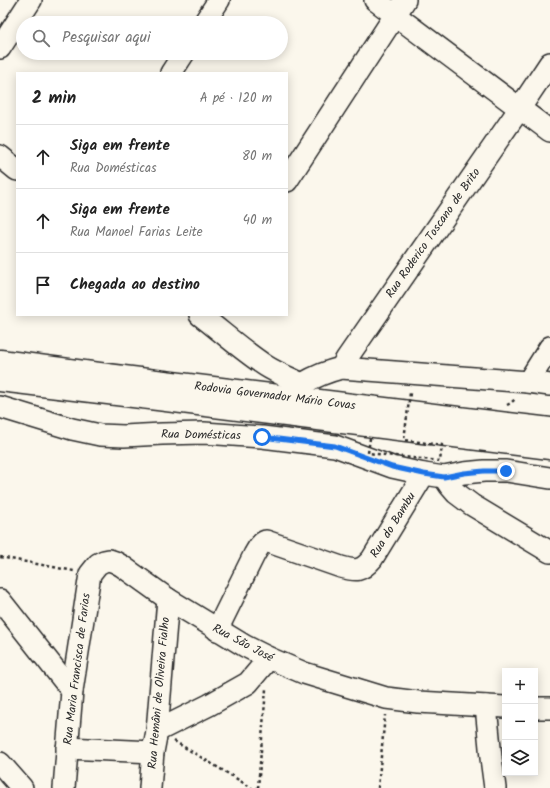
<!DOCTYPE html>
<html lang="pt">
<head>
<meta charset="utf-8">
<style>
	:root { --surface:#fff; --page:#f2f2f2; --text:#222; --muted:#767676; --line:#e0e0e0 }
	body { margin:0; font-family:Kalam,sans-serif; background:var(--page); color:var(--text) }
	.controls { position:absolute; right:12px; bottom:12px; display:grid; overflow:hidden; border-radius:0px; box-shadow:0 2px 10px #0003 }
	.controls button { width:36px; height:36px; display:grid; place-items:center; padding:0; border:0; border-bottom:1px solid var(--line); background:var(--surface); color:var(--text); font:20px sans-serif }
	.stop { position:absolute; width:12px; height:12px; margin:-9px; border:3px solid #1a73e8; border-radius:50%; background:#fff }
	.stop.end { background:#1a73e8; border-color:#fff; box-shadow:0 1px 4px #0008 }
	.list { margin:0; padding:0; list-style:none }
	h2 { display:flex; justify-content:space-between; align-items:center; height:52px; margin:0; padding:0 16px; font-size:17px }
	h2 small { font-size:13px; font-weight:400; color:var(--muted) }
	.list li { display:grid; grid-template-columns:26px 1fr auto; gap:12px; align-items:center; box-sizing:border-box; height:64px; padding:0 16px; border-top:1px solid var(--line) }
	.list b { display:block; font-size:15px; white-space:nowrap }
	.list p { margin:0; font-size:13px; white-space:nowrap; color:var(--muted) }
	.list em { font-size:13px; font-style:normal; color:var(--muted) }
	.icon { flex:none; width:22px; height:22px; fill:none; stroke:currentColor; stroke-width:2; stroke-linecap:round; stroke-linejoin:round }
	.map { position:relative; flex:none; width:550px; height:788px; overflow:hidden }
	.search { position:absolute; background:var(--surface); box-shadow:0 2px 10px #0003; left:16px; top:16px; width:272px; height:44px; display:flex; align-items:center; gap:10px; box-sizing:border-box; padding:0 14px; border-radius:22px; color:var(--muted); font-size:15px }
	.panel { position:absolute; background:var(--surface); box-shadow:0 2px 10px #0003; left:16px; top:72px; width:272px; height:244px; border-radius:0px }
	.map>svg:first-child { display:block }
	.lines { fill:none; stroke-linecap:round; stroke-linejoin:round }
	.minor-casing { stroke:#2b2b2b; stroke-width:24 }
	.highway-casing { stroke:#2b2b2b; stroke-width:25 }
	.path { stroke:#2b2b2b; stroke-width:2.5; stroke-dasharray:3 3; stroke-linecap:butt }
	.minor { stroke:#fbf7ec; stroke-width:21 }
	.highway { stroke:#fbf7ec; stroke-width:22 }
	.path-bridge { stroke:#2b2b2b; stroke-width:2.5; stroke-dasharray:3 3; stroke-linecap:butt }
	.route { stroke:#1a73e8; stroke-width:5 }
	.labels { text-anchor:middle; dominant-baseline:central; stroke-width:3; stroke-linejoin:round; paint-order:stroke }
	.street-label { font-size:12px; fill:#2b2b2b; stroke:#fbf7ec }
</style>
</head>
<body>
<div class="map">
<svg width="550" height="788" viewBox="0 0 550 788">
	<rect width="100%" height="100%" fill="#fbf7ec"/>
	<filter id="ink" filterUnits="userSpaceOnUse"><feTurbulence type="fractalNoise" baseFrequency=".025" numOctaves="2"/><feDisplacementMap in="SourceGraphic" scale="8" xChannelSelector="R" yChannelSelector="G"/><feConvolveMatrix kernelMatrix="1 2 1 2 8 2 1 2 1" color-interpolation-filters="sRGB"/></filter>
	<g filter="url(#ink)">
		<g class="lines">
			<g class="minor-casing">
				<g id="minor">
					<path d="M375 0 550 131"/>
					<path d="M204 23 219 0"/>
					<path d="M0 48 31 0"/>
					<path d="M171 73 184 53"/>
					<path d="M0 156 17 170"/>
					<path d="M287 181 405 0"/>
					<path d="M200 315C222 332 243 351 266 366 277 373 290 378 302 384"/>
					<path d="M341 368 528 382 550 385"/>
					<path d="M528 382 550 347"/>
					<path d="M302 384C316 376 325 372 341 368L347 358 520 108 550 63"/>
					<path d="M0 407 72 429 100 435 124 436 162 434 204 433 262 437 335 446 392 467 424 474 444 477 464 473 484 471H506L550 478"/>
					<path d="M444 477 450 486 456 493 472 505 550 552"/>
					<path d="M0 600 72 691"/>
					<path d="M217 630 254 555C257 550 260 543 266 541L341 567C356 571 361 572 372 559L424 474"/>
					<path d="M486 706 491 758 495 788"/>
					<path d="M535 708H550"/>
					<path d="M157 731 209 705 248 683 269 658"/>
					<path d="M67 748 153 752"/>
					<path d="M0 763 22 788"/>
					<path d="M64 788 72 691 90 574 98 564 104 561 109 560 115 562 122 566 168 599 245 646 269 658 304 673 386 698 418 702 505 707"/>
					<path d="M150 788 153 752 157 731 168 599"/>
				</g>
			</g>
			<g class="highway-casing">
				<g id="highway">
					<path d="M0 361 107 375 550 429"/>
					<path d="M0 380 158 399 550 448"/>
				</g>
			</g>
			<g class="path">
				<path d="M507 405 511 403 515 399"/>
				<path d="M0 557 74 571"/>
				<path d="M174 741 252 788"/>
				<path d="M258 788 266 689"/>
				<path d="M378 788 385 715"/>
			</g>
			<use href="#minor" class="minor"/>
			<use href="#highway" class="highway"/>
			<path class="path-bridge" d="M370 438 368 453 440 461 442 445 404 440 410 393"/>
		</g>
	</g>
	<g class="lines" filter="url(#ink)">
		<path class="route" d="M262 437 335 446 392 467 424 474 444 477 464 473 484 471H506"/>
	</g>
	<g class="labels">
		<g class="street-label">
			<text transform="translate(433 233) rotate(-55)">Rua Roderico Toscano de Brito</text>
			<text transform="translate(275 396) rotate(7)">Rodovia Governador Mário Covas</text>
			<text transform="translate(201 435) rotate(1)">Rua Domésticas</text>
			<text transform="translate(393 525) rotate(-58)">Rua do Bambu</text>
			<text transform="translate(243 643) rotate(28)">Rua São José</text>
			<text transform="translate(77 669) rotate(-83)">Rua Maria Francisca de Farias</text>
			<text transform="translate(159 693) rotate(-85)">Rua Hemâni de Oliveira Fialho</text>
		</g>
	</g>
</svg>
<div class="controls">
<button>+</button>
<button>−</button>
<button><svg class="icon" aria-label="layers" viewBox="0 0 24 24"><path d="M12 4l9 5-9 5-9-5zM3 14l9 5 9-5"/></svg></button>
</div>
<div class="stop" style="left:262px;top:437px"></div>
<div class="stop end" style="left:506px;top:471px"></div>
<div class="search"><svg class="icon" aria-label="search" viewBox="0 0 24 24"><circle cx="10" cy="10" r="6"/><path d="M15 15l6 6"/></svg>Pesquisar aqui</div>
<section class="panel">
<h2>2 min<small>A pé · 120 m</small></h2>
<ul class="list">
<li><svg class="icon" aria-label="ahead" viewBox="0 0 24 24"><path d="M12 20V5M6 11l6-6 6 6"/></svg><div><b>Siga em frente</b><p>Rua Domésticas</p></div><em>80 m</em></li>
<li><svg class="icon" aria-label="ahead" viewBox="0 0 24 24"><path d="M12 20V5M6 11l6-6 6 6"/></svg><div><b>Siga em frente</b><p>Rua Manoel Farias Leite</p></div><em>40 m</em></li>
<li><svg class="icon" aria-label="arrive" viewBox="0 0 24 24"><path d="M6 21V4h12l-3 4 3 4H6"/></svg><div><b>Chegada ao destino</b></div></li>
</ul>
</section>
</div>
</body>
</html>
